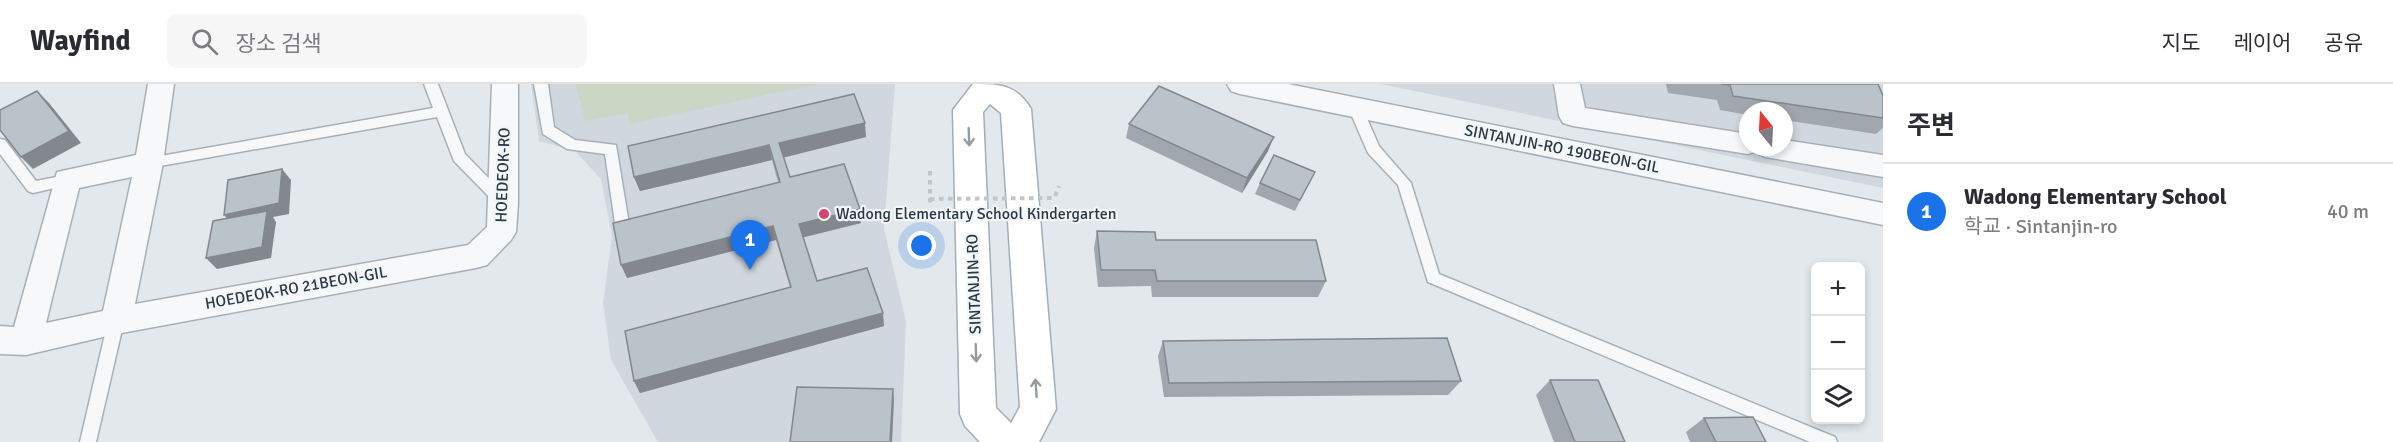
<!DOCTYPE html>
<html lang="ko">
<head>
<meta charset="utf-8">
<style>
	:root { --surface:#fff; --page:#f7f7f7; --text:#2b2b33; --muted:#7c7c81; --line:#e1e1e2; --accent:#1a73e8 }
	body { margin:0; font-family:Signika,"Noto Sans KR",sans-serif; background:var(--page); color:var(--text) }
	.controls { position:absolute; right:18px; bottom:18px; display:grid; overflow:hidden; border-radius:9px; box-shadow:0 3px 9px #0003 }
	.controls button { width:54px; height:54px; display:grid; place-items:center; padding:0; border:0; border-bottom:2px solid var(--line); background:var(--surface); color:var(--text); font:30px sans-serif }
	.compass { position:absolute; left:1739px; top:18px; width:54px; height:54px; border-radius:50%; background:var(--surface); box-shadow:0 3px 9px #0003; rotate:342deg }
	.you { position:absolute; left:922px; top:162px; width:21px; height:21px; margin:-15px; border:4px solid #fff; border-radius:50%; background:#1a73e8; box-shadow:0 0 0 9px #1a73e833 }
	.badge { display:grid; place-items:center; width:39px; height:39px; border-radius:50%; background:var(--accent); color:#fff; font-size:20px; font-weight:700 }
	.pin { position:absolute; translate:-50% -50px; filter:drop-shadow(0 2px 3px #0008) }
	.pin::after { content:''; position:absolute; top:32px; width:21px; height:18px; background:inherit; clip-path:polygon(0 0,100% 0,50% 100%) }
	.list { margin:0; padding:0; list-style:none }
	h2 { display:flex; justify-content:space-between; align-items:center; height:78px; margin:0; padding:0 24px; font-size:26px }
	h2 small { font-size:20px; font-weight:400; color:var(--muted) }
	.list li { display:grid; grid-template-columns:39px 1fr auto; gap:18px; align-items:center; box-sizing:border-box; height:96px; padding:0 24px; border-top:2px solid var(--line) }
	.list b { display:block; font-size:22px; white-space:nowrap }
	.list p { margin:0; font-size:20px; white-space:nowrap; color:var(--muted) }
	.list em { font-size:20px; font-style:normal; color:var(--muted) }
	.icon { flex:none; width:33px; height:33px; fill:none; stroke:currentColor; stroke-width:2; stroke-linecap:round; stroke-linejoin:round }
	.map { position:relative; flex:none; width:1883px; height:358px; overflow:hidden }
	header { display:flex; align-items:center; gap:36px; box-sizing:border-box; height:84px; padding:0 30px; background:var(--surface); border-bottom:2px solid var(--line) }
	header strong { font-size:28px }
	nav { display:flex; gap:33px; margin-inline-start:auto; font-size:21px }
	.search { width:420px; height:54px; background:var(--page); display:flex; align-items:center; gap:15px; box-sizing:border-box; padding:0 21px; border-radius:9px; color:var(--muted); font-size:22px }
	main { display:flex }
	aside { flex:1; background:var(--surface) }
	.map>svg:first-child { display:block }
	.built { fill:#d1d7de; fill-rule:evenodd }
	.green { fill:#cbd6c4 }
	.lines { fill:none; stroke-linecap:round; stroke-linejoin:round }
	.lane-casing { stroke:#a8b0b7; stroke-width:3 }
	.street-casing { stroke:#a8b0b7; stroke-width:3 }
	.primary-casing { stroke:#a2aeb8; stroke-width:3 }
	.path { stroke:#c1c6cb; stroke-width:4; stroke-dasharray:4.5 4.5; stroke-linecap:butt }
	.lane { fill:#f6f8fa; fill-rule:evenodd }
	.street { fill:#f6f8fa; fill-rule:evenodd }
	.primary { fill:#fff; fill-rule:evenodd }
	.path-bridge { stroke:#c1c6cb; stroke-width:4; stroke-dasharray:4.5 4.5; stroke-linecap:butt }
	.wall { fill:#a0a7ae }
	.shaded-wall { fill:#82888d }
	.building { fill:#bac2ca; stroke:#82888d; stroke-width:1.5 }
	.oneway { stroke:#949ca2 }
	.poi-dot { fill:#d34672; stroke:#f3f6f9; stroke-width:2 }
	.labels { text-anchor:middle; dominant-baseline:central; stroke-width:4.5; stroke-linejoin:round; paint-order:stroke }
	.street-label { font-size:16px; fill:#2a3845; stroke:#f3f6f9 }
	.poi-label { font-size:16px; fill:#2a3845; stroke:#f3f6f9; text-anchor:start }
</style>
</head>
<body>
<header>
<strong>Wayfind</strong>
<div class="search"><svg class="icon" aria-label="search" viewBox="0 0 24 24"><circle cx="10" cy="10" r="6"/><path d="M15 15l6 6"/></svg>장소 검색</div>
<nav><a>지도</a><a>레이어</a><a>공유</a></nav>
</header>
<main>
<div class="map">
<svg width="1883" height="358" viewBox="0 0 1883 358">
	<rect width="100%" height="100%" fill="#e3e8ec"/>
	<g class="built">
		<path d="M531 0H895L884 145 906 237 901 358H658L611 276 603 219 612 152 601 95 575 67 539 57Z"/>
		<path d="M1381 0H1883V104ZM1748 27H1784V63H1748Z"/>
	</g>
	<path class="green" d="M576 0H818L629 40 628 29 585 37Z"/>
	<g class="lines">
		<g class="lane-casing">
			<g id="lane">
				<path d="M424 0H438L465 70 508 114 510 118 508 122H498L454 77 437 33 149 84 142 79 149 74 433 24Z"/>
				<path d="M534 0H548L554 43 575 56 616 61 630 146 628 150H618L616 146 605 70 567 65 543 50Z"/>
				<path d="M1355 18 1362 23 1379 62 1411 99 1439 190 1835 353 1837 358H1810L1428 198 1398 101 1368 69 1348 23Z"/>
				<path d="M0 55 5 56 36 97 67 91 72 92 74 96 72 100 33 109 28 107 0 70Z"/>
				<path d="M116 230 122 232 124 237 96 358H80L108 237 110 232Z"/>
			</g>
		</g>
		<g class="street-casing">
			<g id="street">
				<path d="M148 0H174L163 79 135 220 468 161 487 143 492 0H518V119L516 148 511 156 487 181 476 184 116 250 26 271 0 270V242L14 243 57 88 136 71ZM132 93 103 227 46 239 79 104Z"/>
				<path d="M1227 0H1288L1883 119V141L1240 10 1231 7Z"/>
				<path d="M1554 0H1580L1585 24 1748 50V63H1784V56L1883 71V93L1765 73 1754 68 1748 70 1573 42 1563 39 1559 32Z"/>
			</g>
		</g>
		<g class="primary-casing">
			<path id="primary" d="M973 0C999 0 1016 0 1031 25L1056 325 1039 358H980L965 342 960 330 953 26ZM990 20 1001 29 1020 323 1011 339 996 324 983 28Z"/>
		</g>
		<g class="path">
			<path d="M930 87V123"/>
			<path d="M1055 112 1059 102"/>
		</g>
		<use href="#lane" class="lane"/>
		<use href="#street" class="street"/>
		<use href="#primary" class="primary"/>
		<path class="path-bridge" d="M930 115 1053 114"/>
	</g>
	<g class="wall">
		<path d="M1666 0H1878L1883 12V44L1876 50 1784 36V27H1748V31L1720 26 1717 16 1668 9Z"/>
		<path d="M1129 40 1268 67 1242 109 1126 54Z"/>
		<path d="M866 53 783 73 790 93 860 125 861 139 803 153 817 197 884 242 640 309 634 297 790 203 776 156 627 194 778 98 772 76 640 107 634 93 628 62Z"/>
		<path d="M1260 99H1309L1295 127 1255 110Z"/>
		<path d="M1097 147 1156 156 1326 197 1318 213H1152L1151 202 1098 203 1094 164Z"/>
		<path d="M1163 257 1461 297 1448 311 1164 313 1158 272Z"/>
		<path d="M1550 296 1625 358H1554L1536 311Z"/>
		<path d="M1704 334 1766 358H1690L1686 348Z"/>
	</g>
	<g class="shaded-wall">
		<path d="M37 7 49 19 81 59 33 85 21 73Z"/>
		<path d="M865 39 866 53 782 74 779 59Z"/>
		<path d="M1274 53 1268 67 1242 109 1247 94Z"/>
		<path d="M769 61 772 76 640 107 634 93Z"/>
		<path d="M282 85 291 96 289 130 273 133 276 138 271 174 217 185 206 174 234 142 224 131Z"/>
		<path d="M860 125 861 139 801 154 799 140Z"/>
		<path d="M773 142 776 156 627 194 621 181Z"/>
		<path d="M883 229 884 242 640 309 634 297Z"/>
		<path d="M893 305 894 317 892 358H890Z"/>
	</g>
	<g class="building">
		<path d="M1721 0H1878L1883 12V34L1733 12 1730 1Z"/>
		<path d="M1159 2 1274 53 1247 94 1129 40Z"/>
		<path d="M37 7 69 47 21 73 0 46V26Z"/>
		<path d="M854 10 865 39 779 59 790 93 844 80 860 125 799 140 817 197 867 184 883 229 634 297 625 247 791 203 773 142 621 181 613 139 780 98 769 61 634 93 628 62Z"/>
		<path d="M1274 71 1315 88 1300 116 1260 99Z"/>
		<path d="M282 85 279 119 224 131 228 96Z"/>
		<path d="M267 127 262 163 206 174 213 137Z"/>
		<path d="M1097 147 1155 148 1156 156H1316L1326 197H1157L1155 186H1101Z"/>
		<path d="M1447 254 1461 297 1169 299 1163 257Z"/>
		<path d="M1550 296H1598L1625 358H1575Z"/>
		<path d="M797 303 893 305 890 358H790Z"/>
		<path d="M1753 333 1766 358H1716L1704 334Z"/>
	</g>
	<defs><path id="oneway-shaft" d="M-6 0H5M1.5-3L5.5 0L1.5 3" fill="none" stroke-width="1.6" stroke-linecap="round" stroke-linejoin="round" transform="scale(1.5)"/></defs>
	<g class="oneway">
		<use href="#oneway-shaft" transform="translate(969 53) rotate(88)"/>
		<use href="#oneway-shaft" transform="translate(976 269) rotate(88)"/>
		<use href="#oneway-shaft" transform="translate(1036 304) rotate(-94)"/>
	</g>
	<circle class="poi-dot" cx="824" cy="130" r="6"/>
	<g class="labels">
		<g class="street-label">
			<text transform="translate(1562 65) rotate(11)">SINTANJIN-RO 190BEON-GIL</text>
			<text transform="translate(503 91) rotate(-88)">HOEDEOK-RO</text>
			<text transform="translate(974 200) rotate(-92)">SINTANJIN-RO</text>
			<text transform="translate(296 204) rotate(-10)">HOEDEOK-RO 21BEON-GIL</text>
		</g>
		<g class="poi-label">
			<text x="836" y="130">Wadong Elementary School Kindergarten</text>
		</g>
	</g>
</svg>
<div class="controls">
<button>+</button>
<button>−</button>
<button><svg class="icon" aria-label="layers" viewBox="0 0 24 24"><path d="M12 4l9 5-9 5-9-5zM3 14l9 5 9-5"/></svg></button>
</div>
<svg class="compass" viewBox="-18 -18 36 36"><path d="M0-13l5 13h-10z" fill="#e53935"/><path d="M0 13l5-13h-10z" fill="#7c7c81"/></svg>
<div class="you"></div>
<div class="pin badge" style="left:750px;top:186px">1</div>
</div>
<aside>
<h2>주변<small></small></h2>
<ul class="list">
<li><span class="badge">1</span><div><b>Wadong Elementary School</b><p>학교 · Sintanjin-ro</p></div><em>40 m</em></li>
</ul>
</aside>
</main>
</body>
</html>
